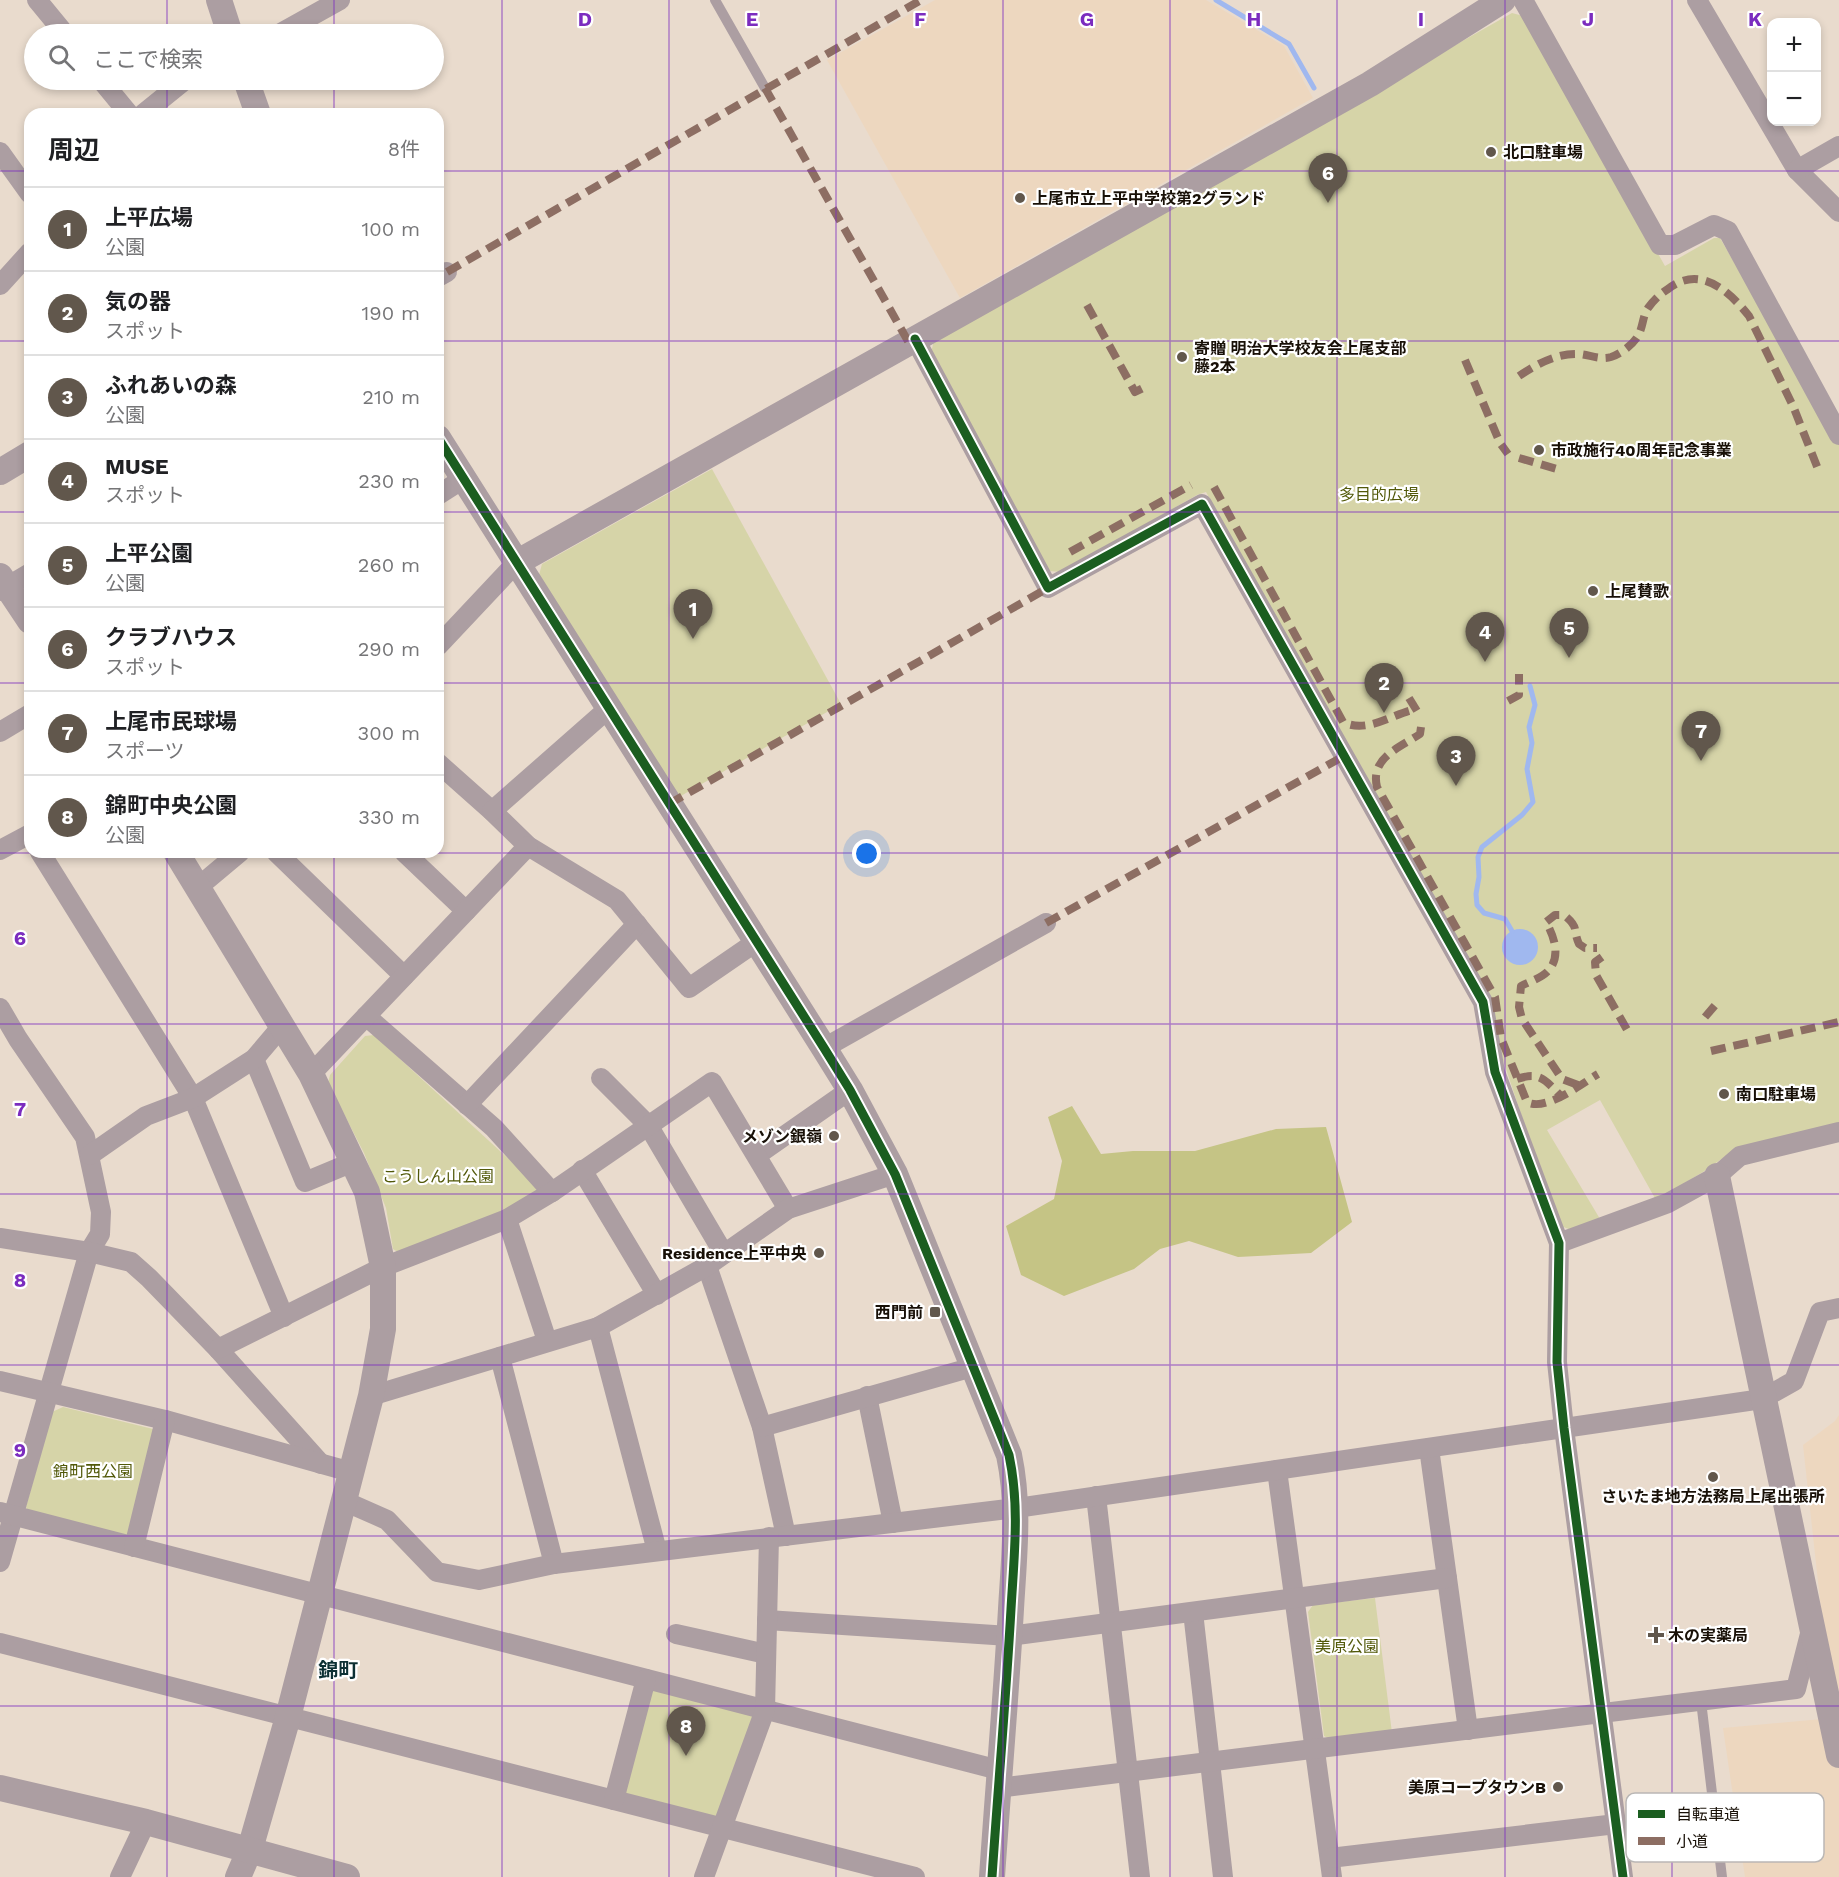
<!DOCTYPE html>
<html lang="ja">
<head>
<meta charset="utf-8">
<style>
	:root { --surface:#fff; --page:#f2f2f2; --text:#202124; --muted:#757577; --line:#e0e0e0; --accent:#61574c }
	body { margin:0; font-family:"Work Sans","Noto Sans JP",sans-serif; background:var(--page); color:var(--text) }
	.controls { position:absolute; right:18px; top:18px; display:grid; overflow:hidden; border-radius:12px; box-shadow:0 3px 9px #0003 }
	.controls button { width:54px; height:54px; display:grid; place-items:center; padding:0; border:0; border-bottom:2px solid var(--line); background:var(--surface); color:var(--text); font:30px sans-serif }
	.you { position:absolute; left:867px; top:854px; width:21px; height:21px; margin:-15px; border:4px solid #fff; border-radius:50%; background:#1a73e8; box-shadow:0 0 0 9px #1a73e833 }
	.badge { display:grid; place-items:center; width:39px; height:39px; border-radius:50%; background:var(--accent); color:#fff; font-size:20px; font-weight:700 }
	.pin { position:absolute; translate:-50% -50px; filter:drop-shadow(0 2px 3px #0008) }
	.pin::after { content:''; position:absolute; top:32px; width:21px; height:18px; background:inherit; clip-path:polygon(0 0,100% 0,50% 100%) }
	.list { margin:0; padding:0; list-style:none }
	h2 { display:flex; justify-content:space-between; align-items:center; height:78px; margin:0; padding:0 24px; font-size:26px }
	h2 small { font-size:20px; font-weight:400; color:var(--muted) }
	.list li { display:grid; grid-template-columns:39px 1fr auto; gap:18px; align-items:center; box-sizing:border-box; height:84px; padding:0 24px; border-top:2px solid var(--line) }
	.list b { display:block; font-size:22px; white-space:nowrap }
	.list p { margin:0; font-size:20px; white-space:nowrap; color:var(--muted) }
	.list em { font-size:20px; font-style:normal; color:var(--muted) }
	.icon { flex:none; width:33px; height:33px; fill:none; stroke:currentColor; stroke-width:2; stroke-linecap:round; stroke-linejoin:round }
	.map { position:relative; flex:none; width:1839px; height:1877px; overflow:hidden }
	.search { position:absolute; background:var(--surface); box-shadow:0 3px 9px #0003; left:24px; top:24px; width:420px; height:66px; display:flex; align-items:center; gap:15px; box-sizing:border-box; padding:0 21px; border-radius:33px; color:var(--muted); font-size:22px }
	.panel { position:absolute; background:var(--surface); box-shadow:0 3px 9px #0003; left:24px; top:108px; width:420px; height:750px; border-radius:18px }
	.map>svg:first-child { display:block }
	.built { fill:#edd7bf }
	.green { fill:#d6d4a8 }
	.forest { fill:#c5c485 }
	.water { fill:#a0b8ef }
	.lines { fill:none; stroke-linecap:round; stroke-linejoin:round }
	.stream { stroke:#a0b8ef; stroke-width:5 }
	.service { stroke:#ac9ea2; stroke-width:10 }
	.minor { stroke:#ac9ea2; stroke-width:20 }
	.tertiary { stroke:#ac9ea2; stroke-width:26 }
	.quiet { stroke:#8d6e63; stroke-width:8; stroke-dasharray:15 8; stroke-linecap:butt }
	.cycleway-casing { stroke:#fff; stroke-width:13 }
	.cycleway { stroke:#1b5e20; stroke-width:9 }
	.grid { fill:none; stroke:#7b2cbf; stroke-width:1.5; stroke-opacity:0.55 }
	.poi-dot { fill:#61574c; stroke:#fff; stroke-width:2 }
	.labels { text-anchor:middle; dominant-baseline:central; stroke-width:4.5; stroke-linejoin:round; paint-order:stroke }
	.poi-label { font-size:16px; font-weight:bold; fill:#181007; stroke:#fff; text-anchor:start }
	.park-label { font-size:16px; fill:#525909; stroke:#fff }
	.quarter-label { font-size:20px; font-weight:bold; fill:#0d3034; stroke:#fff }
	.key { fill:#fff; stroke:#bab7b5; stroke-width:1.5 }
	.key-label { font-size:16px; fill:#181007 }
	.grid-label { font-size:20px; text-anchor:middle; font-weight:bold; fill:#7b2cbf; stroke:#fff; stroke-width:4.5; stroke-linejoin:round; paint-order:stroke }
</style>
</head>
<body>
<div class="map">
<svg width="1839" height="1877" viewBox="0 0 1839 1877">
	<rect width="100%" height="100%" fill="#e9dbcd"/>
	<g class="built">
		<path d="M935 0H1206L1284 46 1313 98 960 298 827 60Z"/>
		<path d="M1839 1415V1877H1745L1723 1728 1833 1718 1803 1445 1835 1421Z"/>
	</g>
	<g class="green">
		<path d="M1512 13 1523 16 1665 266 1714 238H1720L1839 444V1125L1737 1148 1703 1172 1656 1200 1600 1100 1547 1130 1600 1219 1571 1230 1561 1226 1540 1171 1496 1039 1346 744 1206 492 1197 495 1061 572 1049 571 931 353 934 340Z"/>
		<path d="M712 469 841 704 679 797 539 575 542 564Z"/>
		<path d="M374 1035 537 1185 536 1195 502 1216 401 1254 393 1249 386 1208 364 1153 328 1083 330 1075 365 1036Z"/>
		<path d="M63 1407 153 1429 157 1437 133 1532 126 1537 30 1515 26 1507 52 1412Z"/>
		<path d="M1375 1598 1392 1733 1332 1740 1324 1736 1308 1612 1313 1605Z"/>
		<path d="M654 1689 751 1715 756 1722 721 1817 713 1819 620 1796 646 1695Z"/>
	</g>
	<path class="forest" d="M1072 1106 1101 1154 1133 1151H1195L1276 1129 1326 1127 1352 1222 1311 1253 1238 1257 1189 1241 1160 1249 1134 1269 1064 1296 1021 1275 1006 1226 1054 1199 1062 1161 1048 1117Z"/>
	<circle class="water" cx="1520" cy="947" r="18"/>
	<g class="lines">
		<g class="stream">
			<path d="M1216 0 1289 44 1314 88"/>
			<path d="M1512 931 1505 919 1484 913 1477 905 1476 894 1479 877 1478 857 1482 847 1522 815 1533 802 1527 769 1532 743 1529 727 1535 705 1530 686"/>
		</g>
		<g class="service">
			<path d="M715 0 765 88"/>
			<path d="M1701 1701 1722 1877"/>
		</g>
		<g class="minor">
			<path d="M37 0 65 34"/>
			<path d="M1523 0 1660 245H1675L1714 225 1728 231 1839 435"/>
			<path d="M1697 0 1797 170 1839 212"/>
			<path d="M279 34 340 0"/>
			<path d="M101 80 129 114"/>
			<path d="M143 114 185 80"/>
			<path d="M0 152 30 194"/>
			<path d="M1797 170 1839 146"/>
			<path d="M438 277 447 272"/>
			<path d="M0 285 30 252"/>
			<path d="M915 339 1048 588 1202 504 1483 1002 1495 1072 1559 1243 1557 1362 1564 1428 1623 1877"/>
			<path d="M438 495 463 479"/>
			<path d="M0 591 30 573"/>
			<path d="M438 646 516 563"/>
			<path d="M0 732 30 714"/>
			<path d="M438 763 492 811 528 846 617 900 689 988 756 942"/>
			<path d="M492 811 609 708"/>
			<path d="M0 850 30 834"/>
			<path d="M40 852 193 1098 284 1317"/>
			<path d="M276 852 404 976"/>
			<path d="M404 852 466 911"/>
			<path d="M197 888 240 852"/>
			<path d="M0 1008 18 1039 85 1137 101 1212 100 1234 89 1252 0 1562"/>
			<path d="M366 1016 494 1128 552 1192"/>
			<path d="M824 1048 1046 923"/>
			<path d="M254 1059 305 1182 353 1162"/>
			<path d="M311 1074 528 846"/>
			<path d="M601 1078 648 1125 724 1254"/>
			<path d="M467 1105 637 924"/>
			<path d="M90 1155 146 1116 193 1098 254 1059 282 1026"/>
			<path d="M757 1155 850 1090"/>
			<path d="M582 1170 657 1295"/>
			<path d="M507 1219 547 1341"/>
			<path d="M0 1238 89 1252 131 1262 149 1278 218 1349 321 1464"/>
			<path d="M1559 1243 1668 1203 1717 1176 1740 1156 1839 1132"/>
			<path d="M707 1266 762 1427 786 1536"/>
			<path d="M598 1327 657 1551"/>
			<path d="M218 1349 383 1267 507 1219 552 1192 712 1082 788 1209"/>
			<path d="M500 1357 554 1564"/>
			<path d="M0 1381 165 1420 351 1472"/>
			<path d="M371 1396 598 1327 707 1266 788 1209 895 1174"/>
			<path d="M867 1396 893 1523"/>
			<path d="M762 1427 973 1367"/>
			<path d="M1429 1448 1468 1730"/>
			<path d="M1277 1470 1332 1877"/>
			<path d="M1096 1496 1140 1877"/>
			<path d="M344 1501 387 1520 437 1572 479 1580 554 1564 1016 1508 1762 1399 1794 1381 1820 1312 1839 1308"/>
			<path d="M0 1512 999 1770"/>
			<path d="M134 1547 165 1420"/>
			<path d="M1193 1612 1223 1877"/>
			<path d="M767 1620 1009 1636 1447 1578"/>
			<path d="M676 1634 766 1654"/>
			<path d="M0 1643 915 1877"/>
			<path d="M998 1788 1796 1689 1811 1630"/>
			<path d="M614 1800 646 1679"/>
			<path d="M1330 1858 1616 1824"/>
			<path d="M120 1877 146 1822"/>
			<path d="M704 1877 765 1710 769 1537"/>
		</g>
		<g class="tertiary">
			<path d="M219 0 230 34"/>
			<path d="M246 80 258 114"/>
			<path d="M438 438 824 1048 850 1090 895 1174 1009 1455C1020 1507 1014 1556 1011 1609 1006 1698 998 1788 992 1877"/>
			<path d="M0 472 30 454"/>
			<path d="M516 563 1370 84 1503 0"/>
			<path d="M0 576 30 621"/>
			<path d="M176 852 311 1074 367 1192 383 1267V1329L371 1396 288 1717 250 1849 238 1877"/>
			<path d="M1717 1176 1839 1755"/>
			<path d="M0 1788 146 1822 347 1877"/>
		</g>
		<g class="quiet">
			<path d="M765 88 909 343"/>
			<path d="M447 272 921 0"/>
			<path d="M1087 305 1135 392 1145 387"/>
			<path d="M1465 360 1500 443 1508 454"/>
			<path d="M1519 376C1537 364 1557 353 1579 354 1590 355 1600 360 1611 357 1621 354 1635 343 1639 334 1643 326 1643 315 1648 308 1654 300 1660 294 1668 289 1700 264 1729 291 1749 316L1793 406 1818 469"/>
			<path d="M1519 458 1557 469"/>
			<path d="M1214 487 1343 722C1367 734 1392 714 1416 709"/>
			<path d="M1070 552 1191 485"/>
			<path d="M1409 698 1417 711"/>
			<path d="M1508 701 1519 695V674"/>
			<path d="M1421 727 1420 734C1399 748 1370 758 1377 787L1495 997 1501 1038 1527 1102C1546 1112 1581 1084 1598 1074"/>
			<path d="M669 804 1048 588"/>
			<path d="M1046 923 1344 756"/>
			<path d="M1602 957 1595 962 1596 975 1630 1035"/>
			<path d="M1705 1017 1717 1003"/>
			<path d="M1711 1051 1839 1022"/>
			<path d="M1517 1079C1540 1071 1545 1080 1561 1096"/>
			<path d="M1578 1085 1562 1079 1522 1019 1519 1007 1521 986C1529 982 1541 978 1547 972 1562 958 1554 936 1546 922L1555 915H1564C1580 928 1572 928 1579 944L1585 948H1597"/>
		</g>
		<g class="cycleway-casing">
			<g id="cycleway">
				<path d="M915 339 1048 588 1202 504 1483 1002 1495 1072 1559 1243 1557 1362 1564 1428 1623 1877"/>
				<path d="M438 438 824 1048 850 1090 895 1174 1009 1455C1020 1507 1014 1556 1011 1609 1006 1698 998 1788 992 1877"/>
			</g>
		</g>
		<use href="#cycleway" class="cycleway"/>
	</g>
	<path class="grid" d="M167 0V34M334 0V34M502 0V1877M669 0V1877M836 0V1877M1003 0V1877M1170 0V1877M1337 0V1877M1505 0V1877M1672 0V1877M167 80V114M334 80V114M0 171H30M438 171H1839M0 341H30M438 341H1839M0 512H30M438 512H1839M0 683H30M438 683H1839M167 852V1877M334 852V1877M0 853H1839M0 1024H1839M0 1194H1839M0 1365H1839M0 1536H1839M0 1706H1839"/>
	<g class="poi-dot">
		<circle cx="1491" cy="152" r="6"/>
		<circle cx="1020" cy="198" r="6"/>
		<circle cx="1182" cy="357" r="6"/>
		<circle cx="1539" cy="450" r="6"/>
		<circle cx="1593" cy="591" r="6"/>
		<circle cx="1724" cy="1094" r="6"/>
		<circle cx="834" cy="1136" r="6"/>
		<circle cx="819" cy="1253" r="6"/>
		<rect x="929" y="1306" width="12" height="12" rx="3"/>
		<circle cx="1713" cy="1477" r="6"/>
		<path d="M1653 1626h6v6h6v6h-6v6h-6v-6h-6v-6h6z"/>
		<circle cx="1558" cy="1787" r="6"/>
	</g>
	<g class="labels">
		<g class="poi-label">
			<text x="1503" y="152">北口駐車場</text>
			<text x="1032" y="198">上尾市立上平中学校第2グランド</text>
			<text x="1194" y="348">寄贈 明治大学校友会上尾支部<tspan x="1194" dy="18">藤2本</tspan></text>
			<text x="1551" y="450">市政施行40周年記念事業</text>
			<text x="1605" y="591">上尾賛歌</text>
			<text x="1736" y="1094">南口駐車場</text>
			<text x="822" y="1136" text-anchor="end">メゾン銀嶺</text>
			<text x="807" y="1253" text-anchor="end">Residence上平中央</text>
			<text x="923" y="1312" text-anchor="end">西門前</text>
			<text x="1713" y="1496" text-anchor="middle">さいたま地方法務局上尾出張所</text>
			<text x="1668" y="1635">木の実薬局</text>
			<text x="1546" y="1787" text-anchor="end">美原コープタウンB</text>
		</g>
		<g class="park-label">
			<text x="1379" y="494">多目的広場</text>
			<text x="438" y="1176">こうしん山公園</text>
			<text x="93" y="1471">錦町西公園</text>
			<text x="1347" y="1646">美原公園</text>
		</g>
		<g class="quarter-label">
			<text x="338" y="1670">錦町</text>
		</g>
	</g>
	<rect x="1626" y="1793" width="198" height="69" rx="9" class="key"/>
	<rect x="1638" y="1810" width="27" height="8" fill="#1b5e20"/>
	<rect x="1638" y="1837" width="27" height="8" fill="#8d6e63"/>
	<g class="key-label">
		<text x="1676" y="1820">自転車道</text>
		<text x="1676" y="1847">小道</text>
	</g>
	<g class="grid-label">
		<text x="585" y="26">D</text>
		<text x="752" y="26">E</text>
		<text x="920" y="26">F</text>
		<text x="1087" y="26">G</text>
		<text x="1254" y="26">H</text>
		<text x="1421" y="26">I</text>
		<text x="1588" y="26">J</text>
		<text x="1755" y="26">K</text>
		<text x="20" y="945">6</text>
		<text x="20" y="1116">7</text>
		<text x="20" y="1287">8</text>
		<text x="20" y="1457">9</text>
	</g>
</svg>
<div class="controls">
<button>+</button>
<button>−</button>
</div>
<div class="you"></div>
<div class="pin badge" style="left:693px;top:639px">1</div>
<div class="pin badge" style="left:1384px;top:713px">2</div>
<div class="pin badge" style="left:1456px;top:786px">3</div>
<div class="pin badge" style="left:1485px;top:662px">4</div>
<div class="pin badge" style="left:1569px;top:658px">5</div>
<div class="pin badge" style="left:1328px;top:203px">6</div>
<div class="pin badge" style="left:1701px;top:761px">7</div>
<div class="pin badge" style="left:686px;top:1756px">8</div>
<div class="search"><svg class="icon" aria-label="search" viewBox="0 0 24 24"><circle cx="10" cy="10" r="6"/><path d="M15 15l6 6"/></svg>ここで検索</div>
<section class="panel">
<h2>周辺<small>8件</small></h2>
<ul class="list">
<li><span class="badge">1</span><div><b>上平広場</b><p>公園</p></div><em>100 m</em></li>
<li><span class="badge">2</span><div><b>気の器</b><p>スポット</p></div><em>190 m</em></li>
<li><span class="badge">3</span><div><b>ふれあいの森</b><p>公園</p></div><em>210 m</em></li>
<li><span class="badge">4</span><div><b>MUSE</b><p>スポット</p></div><em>230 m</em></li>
<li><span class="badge">5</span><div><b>上平公園</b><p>公園</p></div><em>260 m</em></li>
<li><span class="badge">6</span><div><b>クラブハウス</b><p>スポット</p></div><em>290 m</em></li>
<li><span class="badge">7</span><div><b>上尾市民球場</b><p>スポーツ</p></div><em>300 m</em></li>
<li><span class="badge">8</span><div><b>錦町中央公園</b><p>公園</p></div><em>330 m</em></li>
</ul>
</section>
</div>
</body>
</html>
